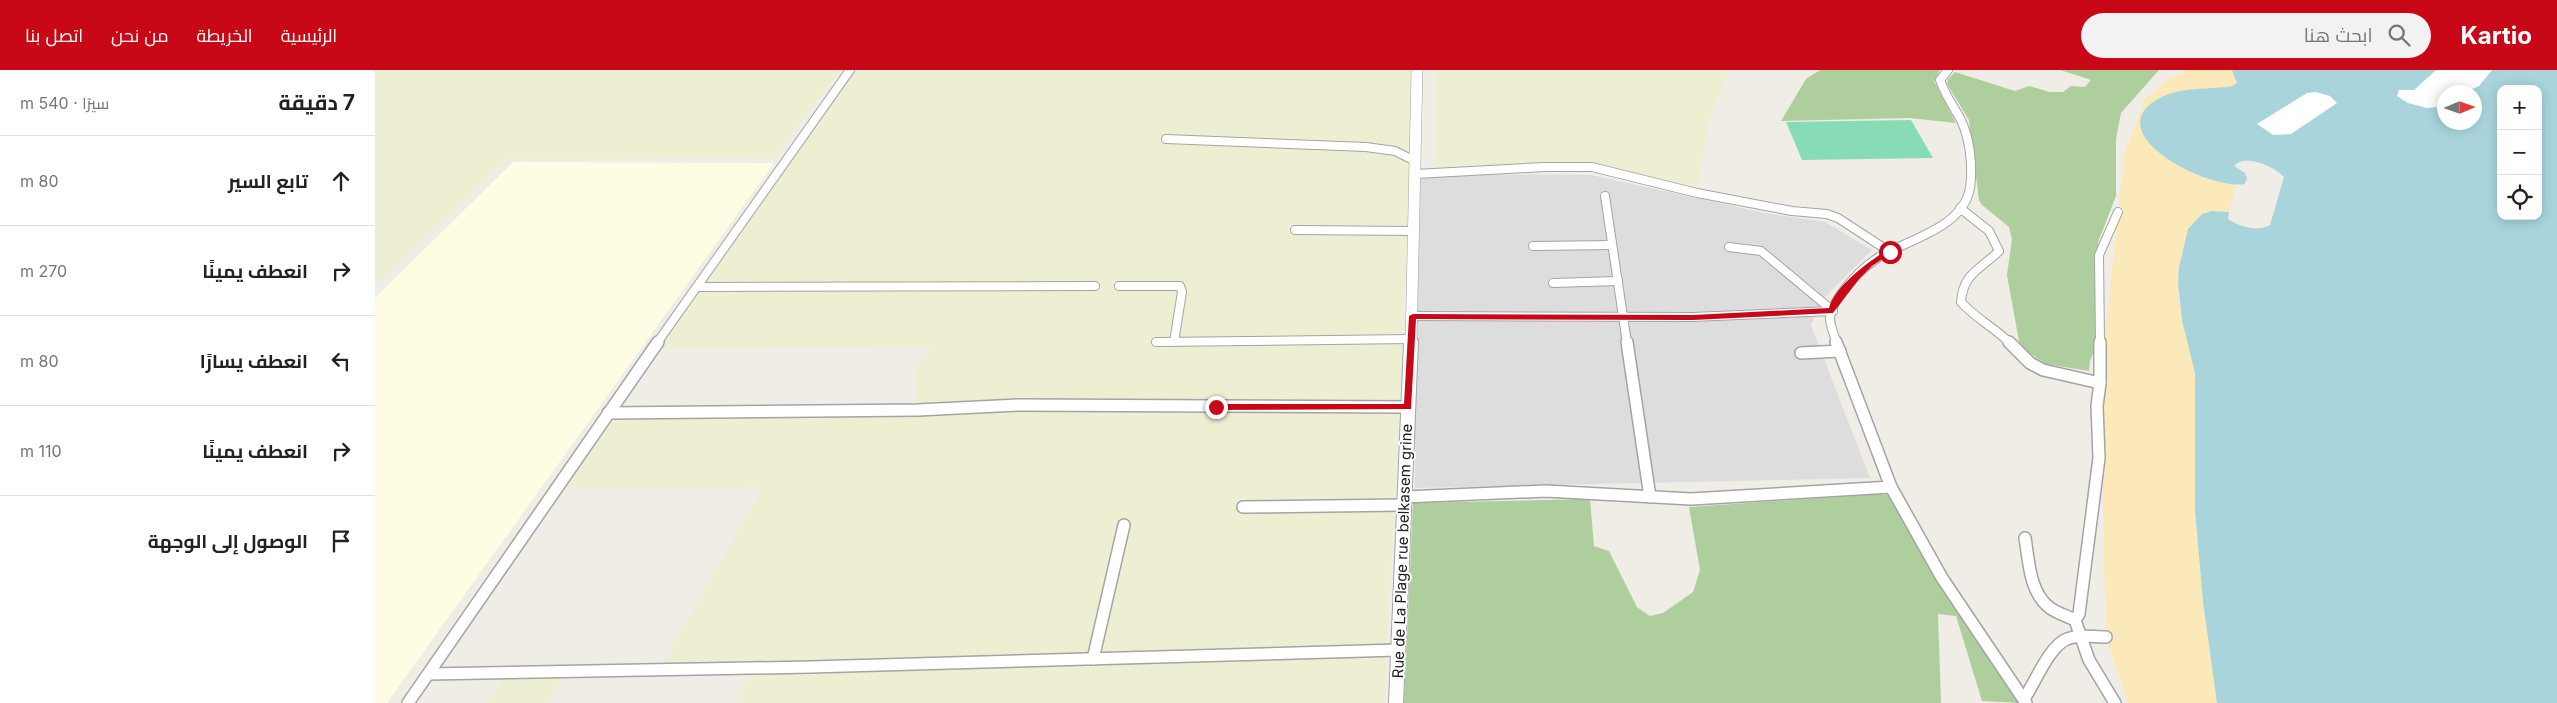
<!DOCTYPE html>
<html lang="ar">
<head>
<meta charset="utf-8">
<style>
	:root { --surface:#fff; --page:#f2f2f2; --text:#222; --muted:#767676; --line:#e0e0e0; --accent:#c90817 }
	body { margin:0; font-family:Inter,Cairo,sans-serif; background:var(--page); color:var(--text); direction:rtl }
	.controls { position:absolute; right:15px; top:15px; display:grid; overflow:hidden; border-radius:10px; box-shadow:0 2px 12px #0003 }
	.controls button { width:45px; height:45px; display:grid; place-items:center; padding:0; border:0; border-bottom:1px solid var(--line); background:var(--surface); color:var(--text); font:25px sans-serif }
	.compass { position:absolute; left:2062px; top:15px; width:45px; height:45px; border-radius:50%; background:var(--surface); box-shadow:0 2px 12px #0003; rotate:88deg }
	.stop { position:absolute; width:15px; height:15px; margin:-11px; border:4px solid #c90817; border-radius:50%; background:#fff }
	.stop.end { background:#c90817; border-color:#fff; box-shadow:0 1px 5px #0008 }
	.list { margin:0; padding:0; list-style:none }
	h2 { display:flex; justify-content:space-between; align-items:center; height:65px; margin:0; padding:0 20px; font-size:21px }
	h2 small { font-size:16px; font-weight:400; color:var(--muted) }
	.list li { display:grid; grid-template-columns:32px 1fr auto; gap:15px; align-items:center; box-sizing:border-box; height:90px; padding:0 20px; border-top:1px solid var(--line) }
	.list b { display:block; font-size:19px; white-space:nowrap }
	.list em { font-size:16px; font-style:normal; color:var(--muted) }
	.icon { flex:none; width:28px; height:28px; fill:none; stroke:currentColor; stroke-width:2; stroke-linecap:round; stroke-linejoin:round }
	.map { position:relative; flex:none; width:2182px; height:633px; overflow:hidden; direction:ltr }
	header { display:flex; align-items:center; gap:30px; box-sizing:border-box; height:70px; padding:0 25px; background:var(--accent); color:#fff }
	header strong { font-size:24px }
	nav { display:flex; gap:28px; margin-inline-start:auto; font-size:18px }
	.search { width:350px; height:45px; background:var(--page); display:flex; align-items:center; gap:12px; box-sizing:border-box; padding:0 18px; border-radius:28px; color:var(--muted); font-size:19px }
	main { display:flex }
	aside { flex:1; background:var(--surface) }
	.map>svg:first-child { display:block }
	.residential { fill:#dedddd }
	.education { fill:#fefce2 }
	.farmland { fill:#eeeed3 }
	.forest { fill:#afce9d }
	.sand { fill:#fce9b9 }
	.pitch { fill:#88dcb5 }
	.water { fill:#a9d4dc; fill-rule:evenodd }
	.pier { fill:#fff }
	.lines { fill:none; stroke-linecap:round; stroke-linejoin:round }
	.minor-far1-casing { stroke:#a4a4a4; stroke-width:10 }
	.minor-casing { stroke:#a4a4a4; stroke-width:14 }
	.tertiary-far1-casing { stroke:#a4a4a4; stroke-width:12 }
	.tertiary-casing { stroke:#a4a4a4; stroke-width:16 }
	.minor-far1 { stroke:#fff; stroke-width:8 }
	.minor { stroke:#fff; stroke-width:11 }
	.tertiary-far1 { stroke:#fff; stroke-width:11 }
	.tertiary { stroke:#fff; stroke-width:14 }
	.route { fill:#c90817 }
	.labels { text-anchor:middle; dominant-baseline:central; stroke-width:4; stroke-linejoin:round; paint-order:stroke }
	.street-label { font-size:15px; fill:#202020; stroke:#fff }
</style>
</head>
<body>
<header>
<strong>Kartio</strong>
<div class="search"><svg class="icon" aria-label="search" viewBox="0 0 24 24"><circle cx="10" cy="10" r="6"/><path d="M15 15l6 6"/></svg>ابحث هنا</div>
<nav><a>الرئيسية</a><a>الخريطة</a><a>من نحن</a><a>اتصل بنا</a></nav>
</header>
<main>
<div class="map">
<svg width="2182" height="633" viewBox="0 0 2182 633">
	<rect width="100%" height="100%" fill="#f0ede7"/>
	<path class="residential" d="M1040 104 1216 105 1389 143 1450 152 1497 180 1448 229 1436 255 1495 408 1040 418Z"/>
	<path class="education" d="M138 92 399 93 12 633H0V228Z"/>
	<g class="farmland">
		<path d="M0 0H465L399 88 131 89 0 216Z"/>
		<path d="M477 0H1041L1009 633H361L377 599 284 600 388 417 180 420 233 343 543 339 540 301 556 276 278 279Z"/>
		<path d="M1060 0H1354L1334 51 1322 123 1217 97 1060 103Z"/>
		<path d="M191 601 174 633H112L132 602Z"/>
	</g>
	<g class="forest">
		<path d="M1445 0H1565L1559 11 1581 53 1534 48 1406 51 1431 9Z"/>
		<path d="M1685 0H1784L1746 43 1741 69V126L1723 172 1720 279 1715 291 1714 301 1671 294 1645 277 1632 205 1637 169 1634 157 1607 135 1604 130 1594 50 1572 14 1573 9 1580 2 1640 21 1654 16 1675 22H1688L1696 16 1710 17 1716 10Z"/>
		<path d="M1506 424 1513 425 1524 439 1564 516 1644 633 1607 631 1581 546 1563 544 1566 633H1029L1038 433 1215 429 1219 476 1234 481 1262 537 1275 546 1288 543 1318 522 1325 500 1314 437Z"/>
	</g>
	<path class="sand" d="M1812 0H1857L1862 13 1850 17 1814 20 1783 29 1782 81C1805 100 1831 111 1861 116L1854 142 1837 141 1813 159 1804 197 1803 226 1820 303V440L1828 532 1842 633H1753L1731 567 1725 313 1749 85 1770 29 1796 8Z"/>
	<path class="pitch" d="M1536 50 1558 88 1427 90 1411 52Z"/>
	<path class="water" d="M1857 0H2182V633H1842L1828 532 1820 440V303L1807 250 1803 213 1804 197 1813 159 1827 144 1837 141 1854 142 1853 149C1865 157 1883 162 1895 155L1909 107C1900 97 1870 83 1859 96L1870 103 1872 108 1870 114C1834 121 1722 64 1783 29 1806 16 1833 20 1857 16L1862 13ZM2126 19H2163V146H2126ZM2070 22H2100V52H2070Z"/>
	<g class="pier">
		<path d="M2061 0H2117L2104 16 2091 22H2070L2069 34 2064 37 2052 38 2033 33 2022 26 2024 20H2039Z"/>
		<path d="M1941 22 1955 26 1962 33 1916 64 1898 65 1882 54 1932 23Z"/>
	</g>
	<g class="lines">
		<g class="minor-far1-casing">
			<g id="minor-far1">
				<path d="M791 69 991 77 1020 81 1040 91"/>
				<path d="M1040 104 1170 97H1217L1322 123 1417 141 1452 144 1463 148 1515 182"/>
				<path d="M1230 126 1252 273"/>
				<path d="M1585 138 1614 161 1624 181C1606 199 1588 203 1586 232 1600 248 1620 258 1635 273"/>
				<path d="M920 160 1038 161"/>
				<path d="M1158 176 1237 175"/>
				<path d="M1354 177 1386 181 1458 241"/>
				<path d="M1178 213 1243 211"/>
				<path d="M744 216H805L807 222 799 272"/>
				<path d="M322 217 720 216"/>
				<path d="M1037 246 1318 247 1458 241"/>
				<path d="M781 272 1036 269"/>
				<path d="M282 273 475 0"/>
				<path d="M1462 273C1459 265 1455 256 1455 248 1455 239 1462 230 1466 224 1476 210 1490 196 1504 187 1534 169 1588 158 1595 118 1598 97 1595 69 1586 50 1579 37 1570 25 1565 10L1573 0"/>
				<path d="M1725 273 1724 185 1743 142"/>
			</g>
		</g>
		<g class="minor-casing">
			<g id="minor">
				<path d="M1252 272 1275 427"/>
				<path d="M1634 272 1655 293 1668 300 1725 313"/>
				<path d="M1725 272V313L1722 336 1724 388 1704 544 1700 550 1714 590 1740 633"/>
				<path d="M1426 283 1465 281"/>
				<path d="M233 343 543 340 643 335 1033 337"/>
				<path d="M1516 417 1567 508 1651 633"/>
				<path d="M1029 427 1171 421 1316 429 1516 417 1461 272"/>
				<path d="M868 437 1028 435"/>
				<path d="M1650 468C1654 491 1654 522 1675 538 1682 543 1692 546 1700 550"/>
				<path d="M718 589 749 455"/>
				<path d="M54 604 436 597 1023 580"/>
				<path d="M1649 629C1660 613 1674 576 1692 569 1704 564 1718 567 1731 567"/>
				<path d="M33 633 283 272"/>
			</g>
		</g>
		<g class="tertiary-far1-casing">
			<path id="tertiary-far1" d="M1036 273 1042 0"/>
		</g>
		<g class="tertiary-casing">
			<path id="tertiary" d="M1021 633 1036 272"/>
		</g>
		<use href="#minor-far1" class="minor-far1"/>
		<use href="#minor" class="minor"/>
		<use href="#tertiary-far1" class="tertiary-far1"/>
		<use href="#tertiary" class="tertiary"/>
	</g>
	<path class="route" d="M1512 180 1518 182 1497 196 1484 209 1458 243 1318 250 1041 249 1036 339 841 340 837 337 841 334H1029L1034 246 1038 244 1318 245 1454 238C1460 216 1493 192 1512 180Z"/>
	<g class="labels">
		<g class="street-label">
			<text transform="translate(1027 481) rotate(-88)">Rue de La Plage rue belkasem grine</text>
		</g>
	</g>
</svg>
<div class="controls">
<button>+</button>
<button>−</button>
<button><svg class="icon" aria-label="locate" viewBox="0 0 24 24"><circle cx="12" cy="12" r="6"/><path d="M12 2v4M12 18v4M2 12h4M18 12h4"/></svg></button>
</div>
<svg class="compass" viewBox="-18 -18 36 36"><path d="M0-13l5 13h-10z" fill="#e53935"/><path d="M0 13l5-13h-10z" fill="#767676"/></svg>
<div class="stop" style="left:1515px;top:182px"></div>
<div class="stop end" style="left:841px;top:337px"></div>
</div>
<aside>
<h2>7 دقيقة<small>سيرًا · 540 m</small></h2>
<ul class="list">
<li><svg class="icon" aria-label="ahead" viewBox="0 0 24 24"><path d="M12 20V5M6 11l6-6 6 6"/></svg><div><b>تابع السير</b></div><em>80 m</em></li>
<li><svg class="icon" aria-label="right" viewBox="0 0 24 24"><path d="M7 20v-9h11M14 6l5 5-5 5"/></svg><div><b>انعطف يمينًا</b></div><em>270 m</em></li>
<li><svg class="icon" aria-label="left" viewBox="0 0 24 24"><path d="M17 20v-9H6M10 6l-5 5 5 5"/></svg><div><b>انعطف يسارًا</b></div><em>80 m</em></li>
<li><svg class="icon" aria-label="right" viewBox="0 0 24 24"><path d="M7 20v-9h11M14 6l5 5-5 5"/></svg><div><b>انعطف يمينًا</b></div><em>110 m</em></li>
<li><svg class="icon" aria-label="arrive" viewBox="0 0 24 24"><path d="M6 21V4h12l-3 4 3 4H6"/></svg><div><b>الوصول إلى الوجهة</b></div></li>
</ul>
</aside>
</main>
</body>
</html>
